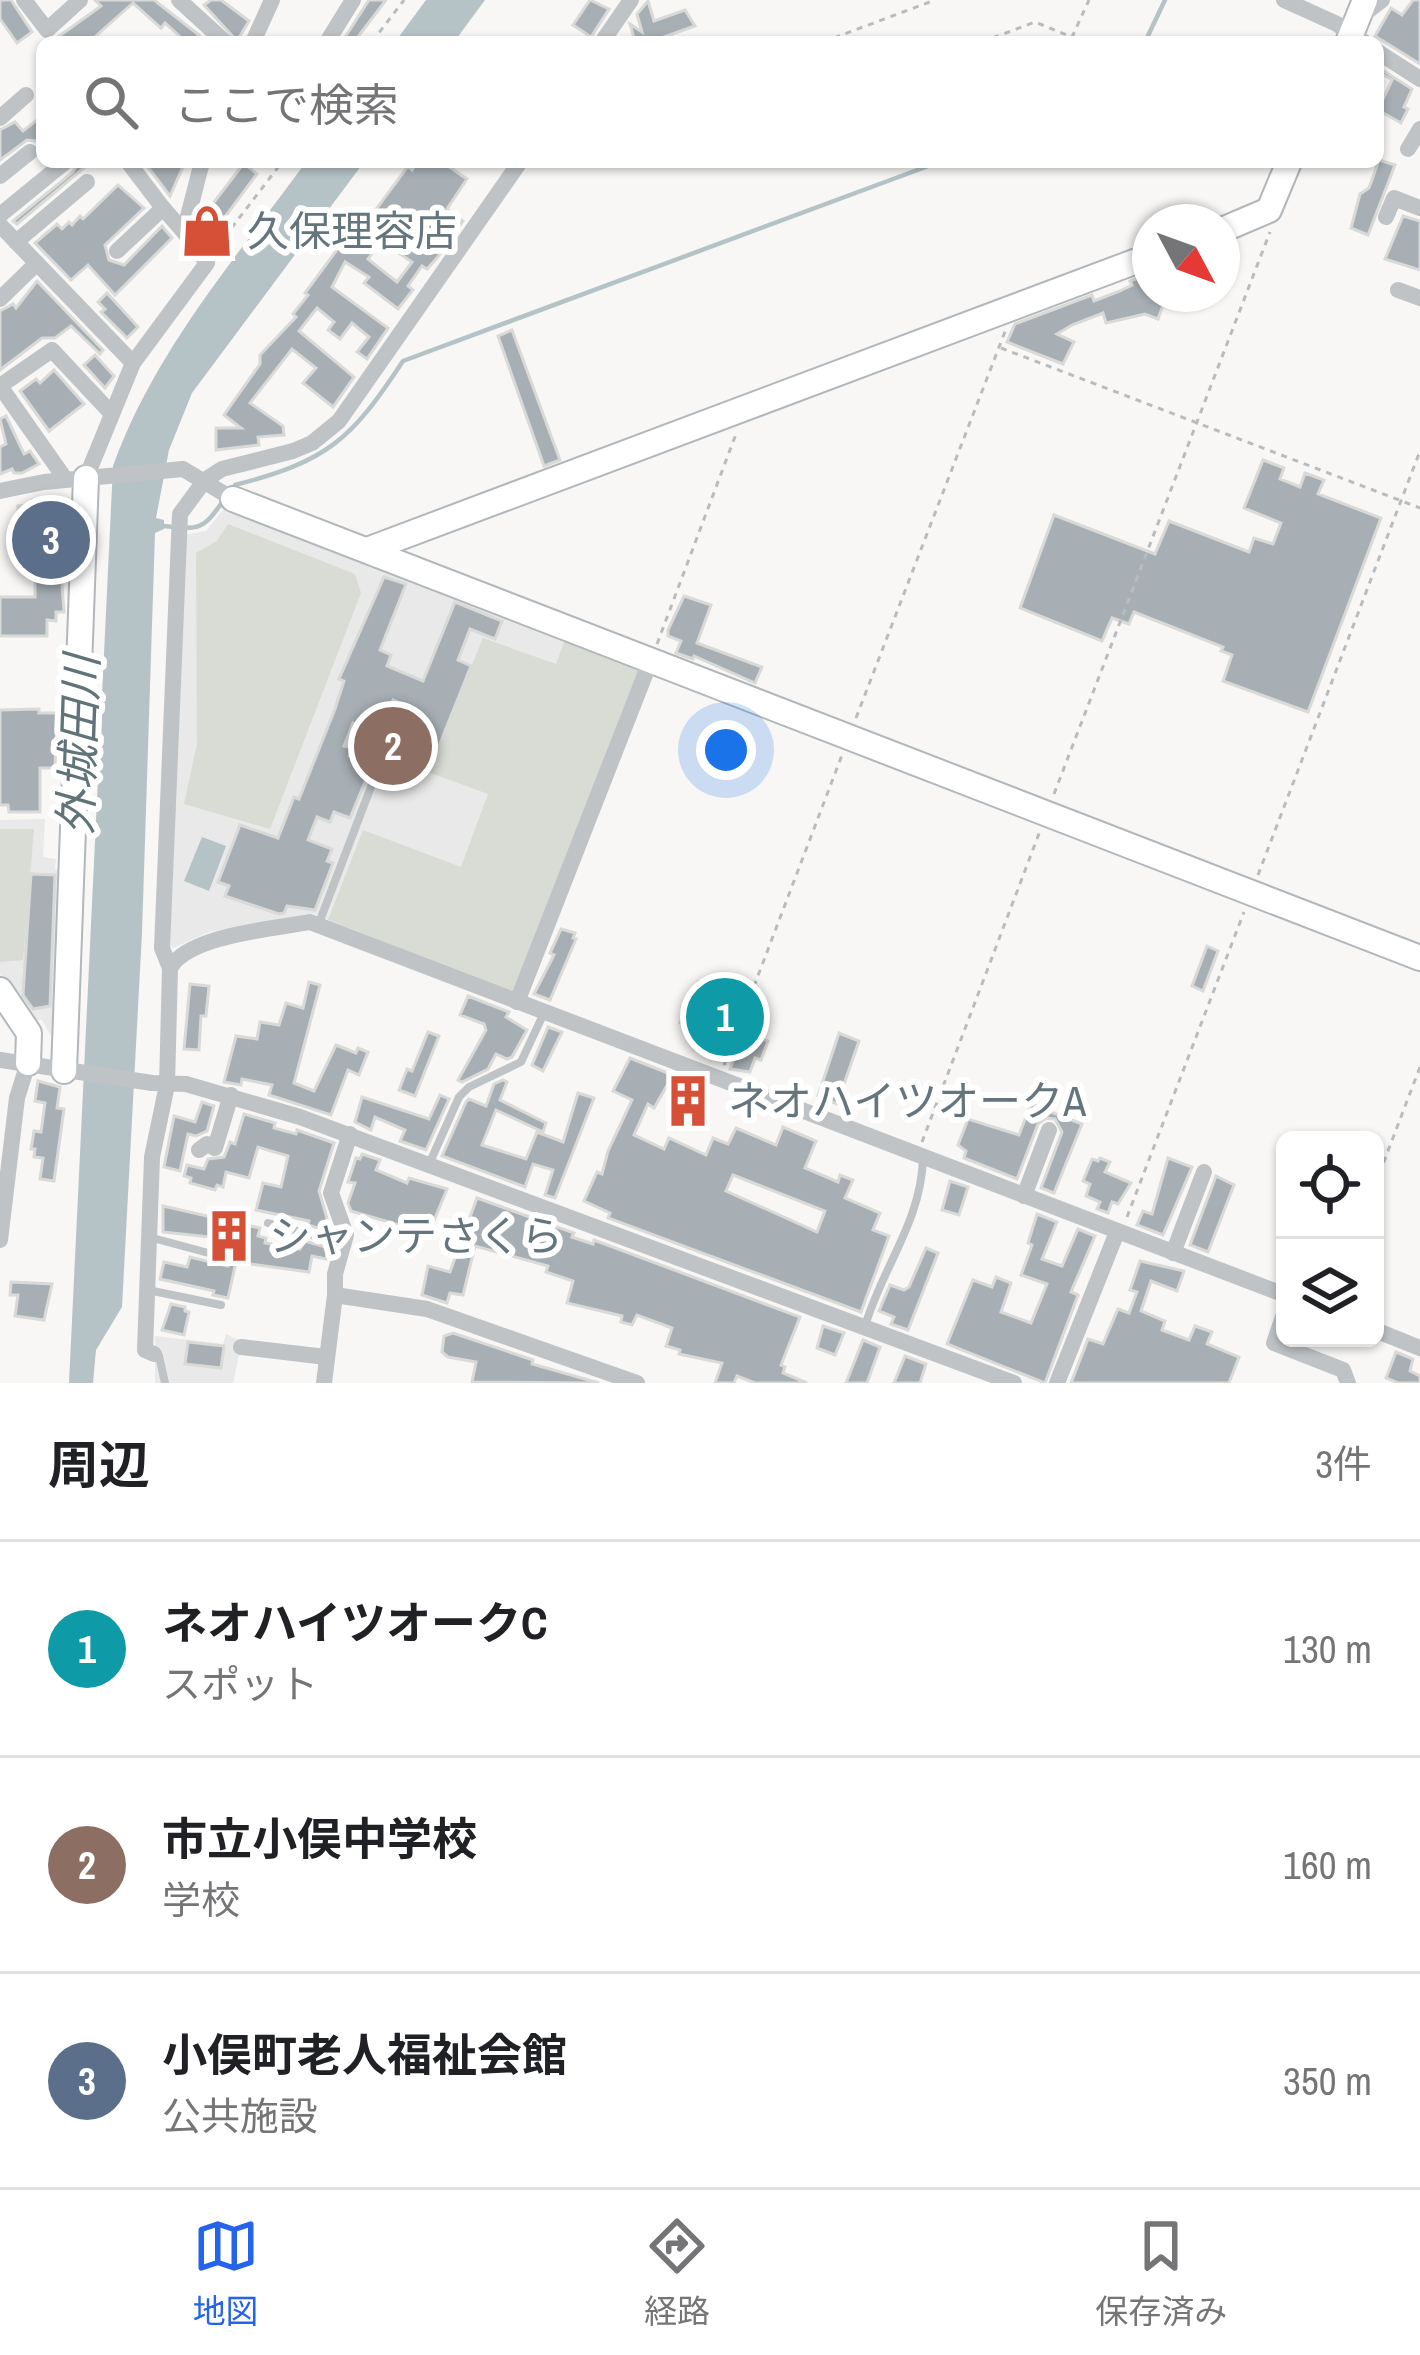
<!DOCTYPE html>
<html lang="ja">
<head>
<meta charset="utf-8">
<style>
	:root { --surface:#fff; --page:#f6f6f6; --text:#202124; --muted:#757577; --line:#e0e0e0; --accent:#2563eb }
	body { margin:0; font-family:"Archivo Narrow","Noto Sans JP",sans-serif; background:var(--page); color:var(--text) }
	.controls { position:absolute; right:36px; bottom:36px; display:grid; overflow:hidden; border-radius:18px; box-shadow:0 3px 9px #0004 }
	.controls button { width:108px; height:108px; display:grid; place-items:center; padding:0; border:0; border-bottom:3px solid var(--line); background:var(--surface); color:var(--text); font:60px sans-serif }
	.compass { position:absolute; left:1132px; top:204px; width:108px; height:108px; border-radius:50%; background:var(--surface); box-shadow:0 3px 9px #0004; rotate:131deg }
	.you { position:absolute; left:726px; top:750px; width:42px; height:42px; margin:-30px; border:9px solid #fff; border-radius:50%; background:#1a73e8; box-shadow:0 0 0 18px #1a73e833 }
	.badge { display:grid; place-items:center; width:78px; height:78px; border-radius:50%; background:var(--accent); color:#fff; font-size:39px; font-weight:700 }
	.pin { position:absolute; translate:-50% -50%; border:6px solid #fff; box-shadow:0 3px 12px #0006 }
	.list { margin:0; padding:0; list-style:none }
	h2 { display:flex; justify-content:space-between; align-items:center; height:156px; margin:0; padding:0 48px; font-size:51px }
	h2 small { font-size:39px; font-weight:400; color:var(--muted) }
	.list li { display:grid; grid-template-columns:78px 1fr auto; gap:36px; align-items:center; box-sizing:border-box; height:216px; padding:0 48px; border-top:3px solid var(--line) }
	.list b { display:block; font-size:45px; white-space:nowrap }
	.list p { margin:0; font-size:39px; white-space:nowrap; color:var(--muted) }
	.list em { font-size:39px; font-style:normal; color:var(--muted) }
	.icon { flex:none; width:66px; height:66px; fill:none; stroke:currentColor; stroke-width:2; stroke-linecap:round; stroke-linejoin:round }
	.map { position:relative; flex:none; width:1420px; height:1383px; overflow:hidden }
	.search { position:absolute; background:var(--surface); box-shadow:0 3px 9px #0004; left:36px; right:36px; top:36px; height:132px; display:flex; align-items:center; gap:30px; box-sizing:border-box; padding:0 42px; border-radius:18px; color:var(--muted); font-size:45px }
	.sheet { height:804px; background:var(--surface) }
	nav { display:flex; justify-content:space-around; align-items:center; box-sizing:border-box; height:168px; border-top:3px solid var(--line); background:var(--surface); font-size:33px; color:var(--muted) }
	nav a { display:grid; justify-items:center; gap:6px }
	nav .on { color:var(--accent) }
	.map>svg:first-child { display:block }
	.built { fill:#e8e9e8 }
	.green { fill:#d8dcd4 }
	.water { fill:#b6c3c6 }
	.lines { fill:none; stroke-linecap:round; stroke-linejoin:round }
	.stream { stroke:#b6c3c6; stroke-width:4.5 }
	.building { fill:#a7afb4; stroke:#d9d9d7; stroke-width:3; fill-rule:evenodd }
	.secondary-casing { stroke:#b1b7bb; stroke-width:28 }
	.path { stroke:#b9bcbe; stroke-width:3; stroke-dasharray:6 6; stroke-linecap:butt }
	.lane { stroke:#bfc3c6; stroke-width:8 }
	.street { stroke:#bfc3c6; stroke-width:16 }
	.secondary { stroke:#fff; stroke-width:24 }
	.labels { text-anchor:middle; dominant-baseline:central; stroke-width:12; stroke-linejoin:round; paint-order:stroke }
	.poi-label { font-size:42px; fill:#65757e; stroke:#fff; text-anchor:start }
	.water-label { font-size:45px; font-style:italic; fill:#607478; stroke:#fff }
</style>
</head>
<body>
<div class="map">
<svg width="1420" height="1383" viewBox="0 0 1420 1383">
	<rect width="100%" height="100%" fill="#f8f7f5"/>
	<g class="built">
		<path d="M223 510 390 573 393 570 636 665 515 993 314 914 209 932 173 948 169 945 184 535 206 531Z"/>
		<path d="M45 819 43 857 56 859 55 869 67 870 59 1039 50 1034 42 1020H37L0 974V820Z"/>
		<path d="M226 1334 242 1342 233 1383H155V1336L223 1344Z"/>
	</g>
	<g class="green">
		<path d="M228 524 355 574 361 593 270 829 184 804 197 744 196 553 217 541Z"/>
		<path d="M566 637 636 665 639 670 515 993 328 920 363 830 461 867 488 794 428 772 483 638 556 664Z"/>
		<path d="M0 829H34L23 960 0 962Z"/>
	</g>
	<g class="water">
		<path d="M426 0H485L454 42H395Z"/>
		<path d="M306 162H364L192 393 169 450 156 518 164 520V529L155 533 142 933 122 1307 96 1350 93 1383H69L113 466C154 352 235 259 306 162Z"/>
		<path d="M202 837 226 846 209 891 184 881Z"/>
	</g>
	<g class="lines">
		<g class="stream">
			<path d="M1145 42 1165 0"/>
			<path d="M230 492 235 485C328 461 351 440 403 361L939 162"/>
			<path d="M164 526C199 530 203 530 223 501"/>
		</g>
	</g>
	<g class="building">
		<path d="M0 0H11L32 32 17 43 0 19Z"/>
		<path d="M95 0H154L199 35 192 42H186L165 23 161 28 133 3 89 42H51L101 6Z"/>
		<path d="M211 0H221L249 21 237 41 204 5Z"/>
		<path d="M369 0H386L354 42H342Z"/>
		<path d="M590 0 609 9 591 37 573 25Z"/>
		<path d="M1413 0H1420V64L1375 36 1391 8 1402 15Z"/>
		<path d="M648 1 654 21 685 10 695 26 661 38 662 42H635L630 24 642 32 637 14Z"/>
		<path d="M1381 69 1412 89 1404 107 1408 109 1401 123 1378 110 1392 80 1379 72Z"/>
		<path d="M42 116V148L36 141 27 140 0 160V130L15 122 23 131Z"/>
		<path d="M1379 160 1395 165 1368 235 1351 228 1360 194 1369 188Z"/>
		<path d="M78 162H91L17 224 13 221 73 172Z"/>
		<path d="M144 162H185L170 196Z"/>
		<path d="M417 162H442L467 179 447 209 463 221 437 258 427 269 422 266 408 286 413 290 398 309 364 283 369 277 345 262 332 287 388 328 367 359 357 352 369 337 352 323 340 339 328 330 334 322 317 308 299 331 354 377 333 407 303 383 316 368 292 349 250 403 283 426 284 435 258 437 259 445 216 450V428H241L224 415 260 364V355L296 317 293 314 308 295 305 293 342 243 349 246 408 166 412 170ZM381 241 412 262 397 282 368 259Z"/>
		<path d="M244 163 257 174 207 241 199 231 212 213 208 210Z"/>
		<path d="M118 185 144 208 105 245 109 260 124 265 162 226 172 238 115 295 88 265 71 280 35 243 57 224 62 229 69 222 72 225 80 216 83 219Z"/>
		<path d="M1403 216 1420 221V270L1385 259Z"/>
		<path d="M1146 275 1150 294H1167L1158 319 1145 314 1106 323 1103 313 1072 325 1057 334 1074 342 1063 364 1007 342 1015 324 1092 295 1094 301 1120 291 1132 285 1130 281Z"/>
		<path d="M37 281 103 350 100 354 71 326 55 338H42L0 370V311L13 304 16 308Z"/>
		<path d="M107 293 138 327 127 338 101 312 105 309 98 302Z"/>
		<path d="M512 330 560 460 544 466 498 336Z"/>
		<path d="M95 355 114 376 105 388 84 365Z"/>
		<path d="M54 370 84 404 49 431 20 391 36 379 40 383Z"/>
		<path d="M6 416 24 454 30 451 39 464 22 473H14L12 469 0 474V447L6 444 0 419Z"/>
		<path d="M1263 460 1284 468 1280 479 1300 487 1305 473 1324 480 1318 494 1381 518 1308 712 1223 681 1232 655 1221 651 1223 647 1134 612 1129 624 1112 618 1102 641 1020 608 1054 515 1155 554 1169 521 1249 552 1254 538 1273 544 1281 523 1244 508Z"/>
		<path d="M32 500H67L66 559H60L64 612H56V621L47 620V636H0V597H35V521L18 518V506L32 505Z"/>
		<path d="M384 577 406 584 380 650 391 655 387 666 423 681 455 602 502 621 495 639 470 629 458 660 471 666 435 756 429 754 418 780 388 767 394 751 376 743 379 733 353 723 344 746 352 748 349 756 372 765 350 818 334 812 330 822 317 817 308 840 332 849 327 861 333 863 315 910 287 906 284 913 279 914 225 896 229 886 218 882 240 825 278 838 294 797 299 799 335 709 344 681 339 679ZM393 700 412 708 404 728 385 721Z"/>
		<path d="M684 596 711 605 697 643 762 667 755 683 694 656 693 659 676 653 681 641 668 636V630Z"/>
		<path d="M39 709V713H57L55 768H40V812H9L8 805H0V710Z"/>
		<path d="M31 874 55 875 50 1006 33 1009 23 995Z"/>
		<path d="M561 929 575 933 573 938 576 939 550 1000 534 994 554 955 550 953Z"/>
		<path d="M1207 946 1218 951 1203 991 1192 986Z"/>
		<path d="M309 982 320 985 294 1083 314 1091 336 1045 356 1053 358 1048 368 1052 359 1075 348 1070 331 1115 269 1095 272 1085 242 1079 241 1085 224 1082 236 1036 257 1039 260 1022 279 1025 286 1003 303 1008Z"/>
		<path d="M698 982 741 1000 724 1041 680 1023Z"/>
		<path d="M190 984 209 986 206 1016H201L199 1050 184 1049Z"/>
		<path d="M468 996 509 1012 506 1017 527 1030 512 1057 507 1059 496 1054 488 1069 462 1082 458 1080 486 1030 484 1024 460 1015Z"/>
		<path d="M548 1027 562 1032 543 1071 532 1065Z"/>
		<path d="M428 1032 439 1036 415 1096 399 1090 407 1069 412 1071Z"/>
		<path d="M839 1033 859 1041 837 1104 818 1096Z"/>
		<path d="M756 1037 768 1041 761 1060 755 1058 750 1072 730 1069 740 1042 753 1047Z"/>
		<path d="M630 1058 673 1075 654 1108 648 1104 634 1135 664 1149 669 1138 706 1155 713 1138 728 1144 736 1128 776 1145 783 1127 816 1141 805 1168 838 1182 840 1175 853 1180 845 1198 880 1213 873 1230 889 1236 861 1312 608 1218 610 1213 584 1201 597 1172 602 1174 608 1151 632 1100 613 1091ZM733 1175 825 1211 817 1232 726 1191Z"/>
		<path d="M503 1080 507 1082 500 1100 546 1123 543 1132 496 1110 482 1145 526 1159 537 1132 563 1142 578 1093 594 1098 555 1198 545 1195 553 1170 533 1164 525 1187 442 1156 466 1102 469 1099 486 1106 494 1084Z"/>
		<path d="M688 1080 705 1087 688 1124 671 1117Z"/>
		<path d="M38 1081 60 1087 57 1108 64 1109 54 1181 40 1179 43 1158 34 1157 35 1149H31L34 1131 41 1132 45 1103 35 1101Z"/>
		<path d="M440 1095 449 1099 426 1150 400 1141 405 1130 375 1117 371 1130 355 1122 362 1097 429 1119Z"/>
		<path d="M202 1102 214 1106 207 1131 196 1136 188 1134 180 1171 164 1167 174 1116 195 1122Z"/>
		<path d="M1031 1104 1082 1124 1054 1193 1041 1188 1062 1132 1055 1119 1046 1118 1038 1124 1017 1179 964 1158 966 1151 958 1145 968 1119 1019 1135Z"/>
		<path d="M244 1114 275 1123 274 1128 296 1134 297 1130 334 1143 319 1191 331 1232 308 1225 309 1221 256 1210 263 1183 281 1187 288 1156 258 1147 249 1178 226 1172 223 1187 217 1185 215 1190 190 1183 191 1178 184 1176 187 1165 204 1169 208 1159 224 1157 230 1142 235 1144Z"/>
		<path d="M362 1154 380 1160 376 1170 407 1183 409 1178 447 1189 431 1228 411 1220 409 1228 351 1211 348 1203 355 1183 348 1182 356 1158 360 1159Z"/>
		<path d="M1100 1158 1110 1162 1105 1172 1131 1183 1118 1204 1112 1202 1108 1213 1097 1209 1100 1202 1086 1196 1090 1184 1083 1181 1092 1159 1098 1161Z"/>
		<path d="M1168 1158 1192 1167 1163 1235 1137 1225 1143 1211 1152 1214Z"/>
		<path d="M1216 1176 1234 1185 1208 1252 1190 1245Z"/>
		<path d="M950 1181 968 1187 959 1215 942 1210Z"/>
		<path d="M477 1198 574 1233 572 1237 593 1244 594 1240 800 1317 781 1365 785 1367 783 1373 807 1383H755L737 1376 734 1383H715L722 1363 679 1354 680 1350 666 1346 672 1328 637 1315 632 1325 621 1322 622 1316 567 1303 573 1281 546 1272 548 1266 475 1246 463 1295 450 1293 447 1303 422 1295 428 1266 450 1272Z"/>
		<path d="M163 1206 260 1228 258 1236 266 1238 265 1243 300 1249 305 1241 329 1248 326 1259 312 1256 309 1272 236 1262 228 1298 213 1295 214 1291 160 1279 164 1262 187 1267 190 1257 228 1266 235 1259 232 1251 218 1247 220 1238 163 1232Z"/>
		<path d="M1037 1214 1057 1222 1042 1259 1062 1266 1078 1229 1095 1236 1071 1292 1078 1295 1045 1383 947 1344 973 1280 992 1287 996 1277 1011 1283 1001 1312 1031 1323 1047 1284 1021 1275 1032 1245 1028 1243Z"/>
		<path d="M926 1248 938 1253 908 1330 891 1324 894 1317 879 1311 890 1285 904 1290 909 1287Z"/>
		<path d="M1140 1261 1184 1271 1177 1291 1151 1281 1141 1311 1165 1321 1162 1330 1189 1340 1195 1326 1212 1332 1207 1344 1239 1357 1229 1383H1071L1088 1339 1103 1344 1118 1309 1129 1313 1137 1292 1130 1290Z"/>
		<path d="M11 1282 52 1284 44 1320 15 1316 18 1295H10Z"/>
		<path d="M171 1304 185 1307V1311L189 1312 184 1335 162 1330Z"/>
		<path d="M823 1326 844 1333 835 1355 817 1348Z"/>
		<path d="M453 1333 533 1360 532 1364 599 1383 472 1382 476 1362 448 1357 442 1352 444 1336Z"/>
		<path d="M863 1340 880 1347 867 1383H846Z"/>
		<path d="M188 1342 224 1346 221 1368 185 1364Z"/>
		<path d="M1396 1352 1413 1359 1410 1371 1420 1376V1383H1398L1386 1378Z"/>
		<path d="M905 1356 926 1364 920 1383H894Z"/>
	</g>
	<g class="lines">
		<g class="secondary-casing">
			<g id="secondary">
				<path d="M1348 42 1365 0"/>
				<path d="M1222 230 1269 210 1289 162"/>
				<path d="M233 499 1420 958"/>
				<path d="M367 550 1150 256"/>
				<path d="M0 990 29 1033 28 1063"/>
				<path d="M64 1071 86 478"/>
			</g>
		</g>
		<g class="path">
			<path d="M372 42 404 0"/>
			<path d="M823 42 935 0"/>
			<path d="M982 42 1035 22 1072 37 1089 0"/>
			<path d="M217 247 282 162"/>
			<path d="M1001 348 1420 508"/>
			<path d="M657 644 736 434"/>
			<path d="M856 718 1006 329"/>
			<path d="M1054 794 1270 232"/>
			<path d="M1258 875 1420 451"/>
			<path d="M724 1065 842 755"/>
			<path d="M922 1142 1040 831"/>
			<path d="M1375 1185 1420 1067"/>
			<path d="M1127 1217 1244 912"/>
		</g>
		<g class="lane">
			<path d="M319 923 377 771"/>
			<path d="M430 1162 459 1097 469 1087 521 1062 543 1015"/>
			<path d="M268 1223 342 1243"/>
			<path d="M149 1237 227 1258"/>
			<path d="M148 1290 221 1305"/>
			<path d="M865 1326C883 1266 921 1222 923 1158"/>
			<path d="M156 1354 159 1356 165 1383"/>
		</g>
		<g class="street">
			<path d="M24 0 47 30 80 0"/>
			<path d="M179 0 225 42"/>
			<path d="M1284 0 1337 24 1364 42"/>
			<path d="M1359 18 1382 0"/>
			<path d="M253 42 272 0"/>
			<path d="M327 42 353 0"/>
			<path d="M602 42 631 0"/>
			<path d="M1378 52 1420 79"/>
			<path d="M0 118 26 95"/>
			<path d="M1408 149 1420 129"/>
			<path d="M128 162 163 208"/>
			<path d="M0 176 30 152"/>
			<path d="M0 215 65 162"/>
			<path d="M1386 217 1394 198 1420 208"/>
			<path d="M0 225 133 363"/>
			<path d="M16 242 87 182"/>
			<path d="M117 251 163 208 184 232"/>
			<path d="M1398 290 1420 298"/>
			<path d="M0 299 37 263"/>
			<path d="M0 386 52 350 111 413"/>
			<path d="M0 386 66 480"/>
			<path d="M86 478 133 363 207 263 184 232 202 162"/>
			<path d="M0 491 44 482 183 469 233 499"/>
			<path d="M170 968 162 948 180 514 205 480 222 469 293 451 312 443 339 421 520 162"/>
			<path d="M517 1002 650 662"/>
			<path d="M0 1060 152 1083 186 1084 300 1117 1014 1383"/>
			<path d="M199 1150 207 1144 215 1148 231 1095"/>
			<path d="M1024 1196 1049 1130"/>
			<path d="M0 1240 17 1098 28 1063"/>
			<path d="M1173 1253 1204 1172"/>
			<path d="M335 1295V1274L346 1235 331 1193 350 1134"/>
			<path d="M1285 1311 1274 1343 1343 1370 1348 1383"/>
			<path d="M1375 1330 1420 1348"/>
			<path d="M241 1347 326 1357"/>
			<path d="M154 1354 145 1350 152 1157 167 1085 170 968C189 935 273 929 310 922L1285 1295"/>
			<path d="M324 1383 335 1295 427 1309 637 1383"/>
			<path d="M1057 1383 1117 1232"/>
		</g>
		<use href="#secondary" class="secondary"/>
	</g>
	<defs>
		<g id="shop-bare" transform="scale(4.14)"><path d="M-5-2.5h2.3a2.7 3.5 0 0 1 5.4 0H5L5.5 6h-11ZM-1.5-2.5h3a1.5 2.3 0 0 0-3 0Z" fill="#d64f37" stroke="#fff" stroke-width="2.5" paint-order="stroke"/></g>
		<g id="building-bare" transform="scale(4.14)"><path d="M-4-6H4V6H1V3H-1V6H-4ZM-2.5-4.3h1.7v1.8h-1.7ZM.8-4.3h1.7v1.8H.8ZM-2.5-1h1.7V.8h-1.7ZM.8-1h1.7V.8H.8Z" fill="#d64f37" stroke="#fff" stroke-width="2.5" paint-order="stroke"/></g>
	</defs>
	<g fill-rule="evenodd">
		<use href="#shop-bare" x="207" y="231"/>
		<use href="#building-bare" x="688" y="1101"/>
		<use href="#building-bare" x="229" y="1236"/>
	</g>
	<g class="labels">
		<g class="poi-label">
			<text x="247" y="231">久保理容店</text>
			<text x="728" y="1101">ネオハイツオークA</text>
			<text x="269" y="1236">シャンテさくら</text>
		</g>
		<g class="water-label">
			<text transform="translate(78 745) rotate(-88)">外城田川</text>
		</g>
	</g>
</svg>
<div class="controls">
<button><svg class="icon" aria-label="locate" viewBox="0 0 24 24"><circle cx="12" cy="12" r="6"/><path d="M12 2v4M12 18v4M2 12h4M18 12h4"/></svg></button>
<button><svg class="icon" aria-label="layers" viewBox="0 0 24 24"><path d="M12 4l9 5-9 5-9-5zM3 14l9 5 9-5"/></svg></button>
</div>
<svg class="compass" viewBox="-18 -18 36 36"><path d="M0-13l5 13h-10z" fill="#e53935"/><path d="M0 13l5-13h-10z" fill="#757577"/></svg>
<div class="you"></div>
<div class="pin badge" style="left:725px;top:1017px;background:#0f9aa8">1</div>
<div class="pin badge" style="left:393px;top:746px;background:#8d6e63">2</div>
<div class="pin badge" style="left:51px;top:540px;background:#5c6f8a">3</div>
<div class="search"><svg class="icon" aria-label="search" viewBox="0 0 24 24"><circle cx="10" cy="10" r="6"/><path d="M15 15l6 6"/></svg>ここで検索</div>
</div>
<section class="sheet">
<h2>周辺<small>3件</small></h2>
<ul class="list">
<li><span class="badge" style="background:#0f9aa8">1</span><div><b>ネオハイツオークC</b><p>スポット</p></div><em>130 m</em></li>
<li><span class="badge" style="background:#8d6e63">2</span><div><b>市立小俣中学校</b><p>学校</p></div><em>160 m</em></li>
<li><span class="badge" style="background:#5c6f8a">3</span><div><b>小俣町老人福祉会館</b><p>公共施設</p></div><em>350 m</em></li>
</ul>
</section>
<nav>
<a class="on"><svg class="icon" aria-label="map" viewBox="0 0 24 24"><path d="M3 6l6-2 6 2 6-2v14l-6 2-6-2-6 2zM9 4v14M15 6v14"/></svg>地図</a>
<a><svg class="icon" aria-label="directions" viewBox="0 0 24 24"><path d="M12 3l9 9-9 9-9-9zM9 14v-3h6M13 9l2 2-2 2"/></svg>経路</a>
<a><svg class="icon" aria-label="saved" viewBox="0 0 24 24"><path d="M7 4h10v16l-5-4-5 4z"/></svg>保存済み</a>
</nav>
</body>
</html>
